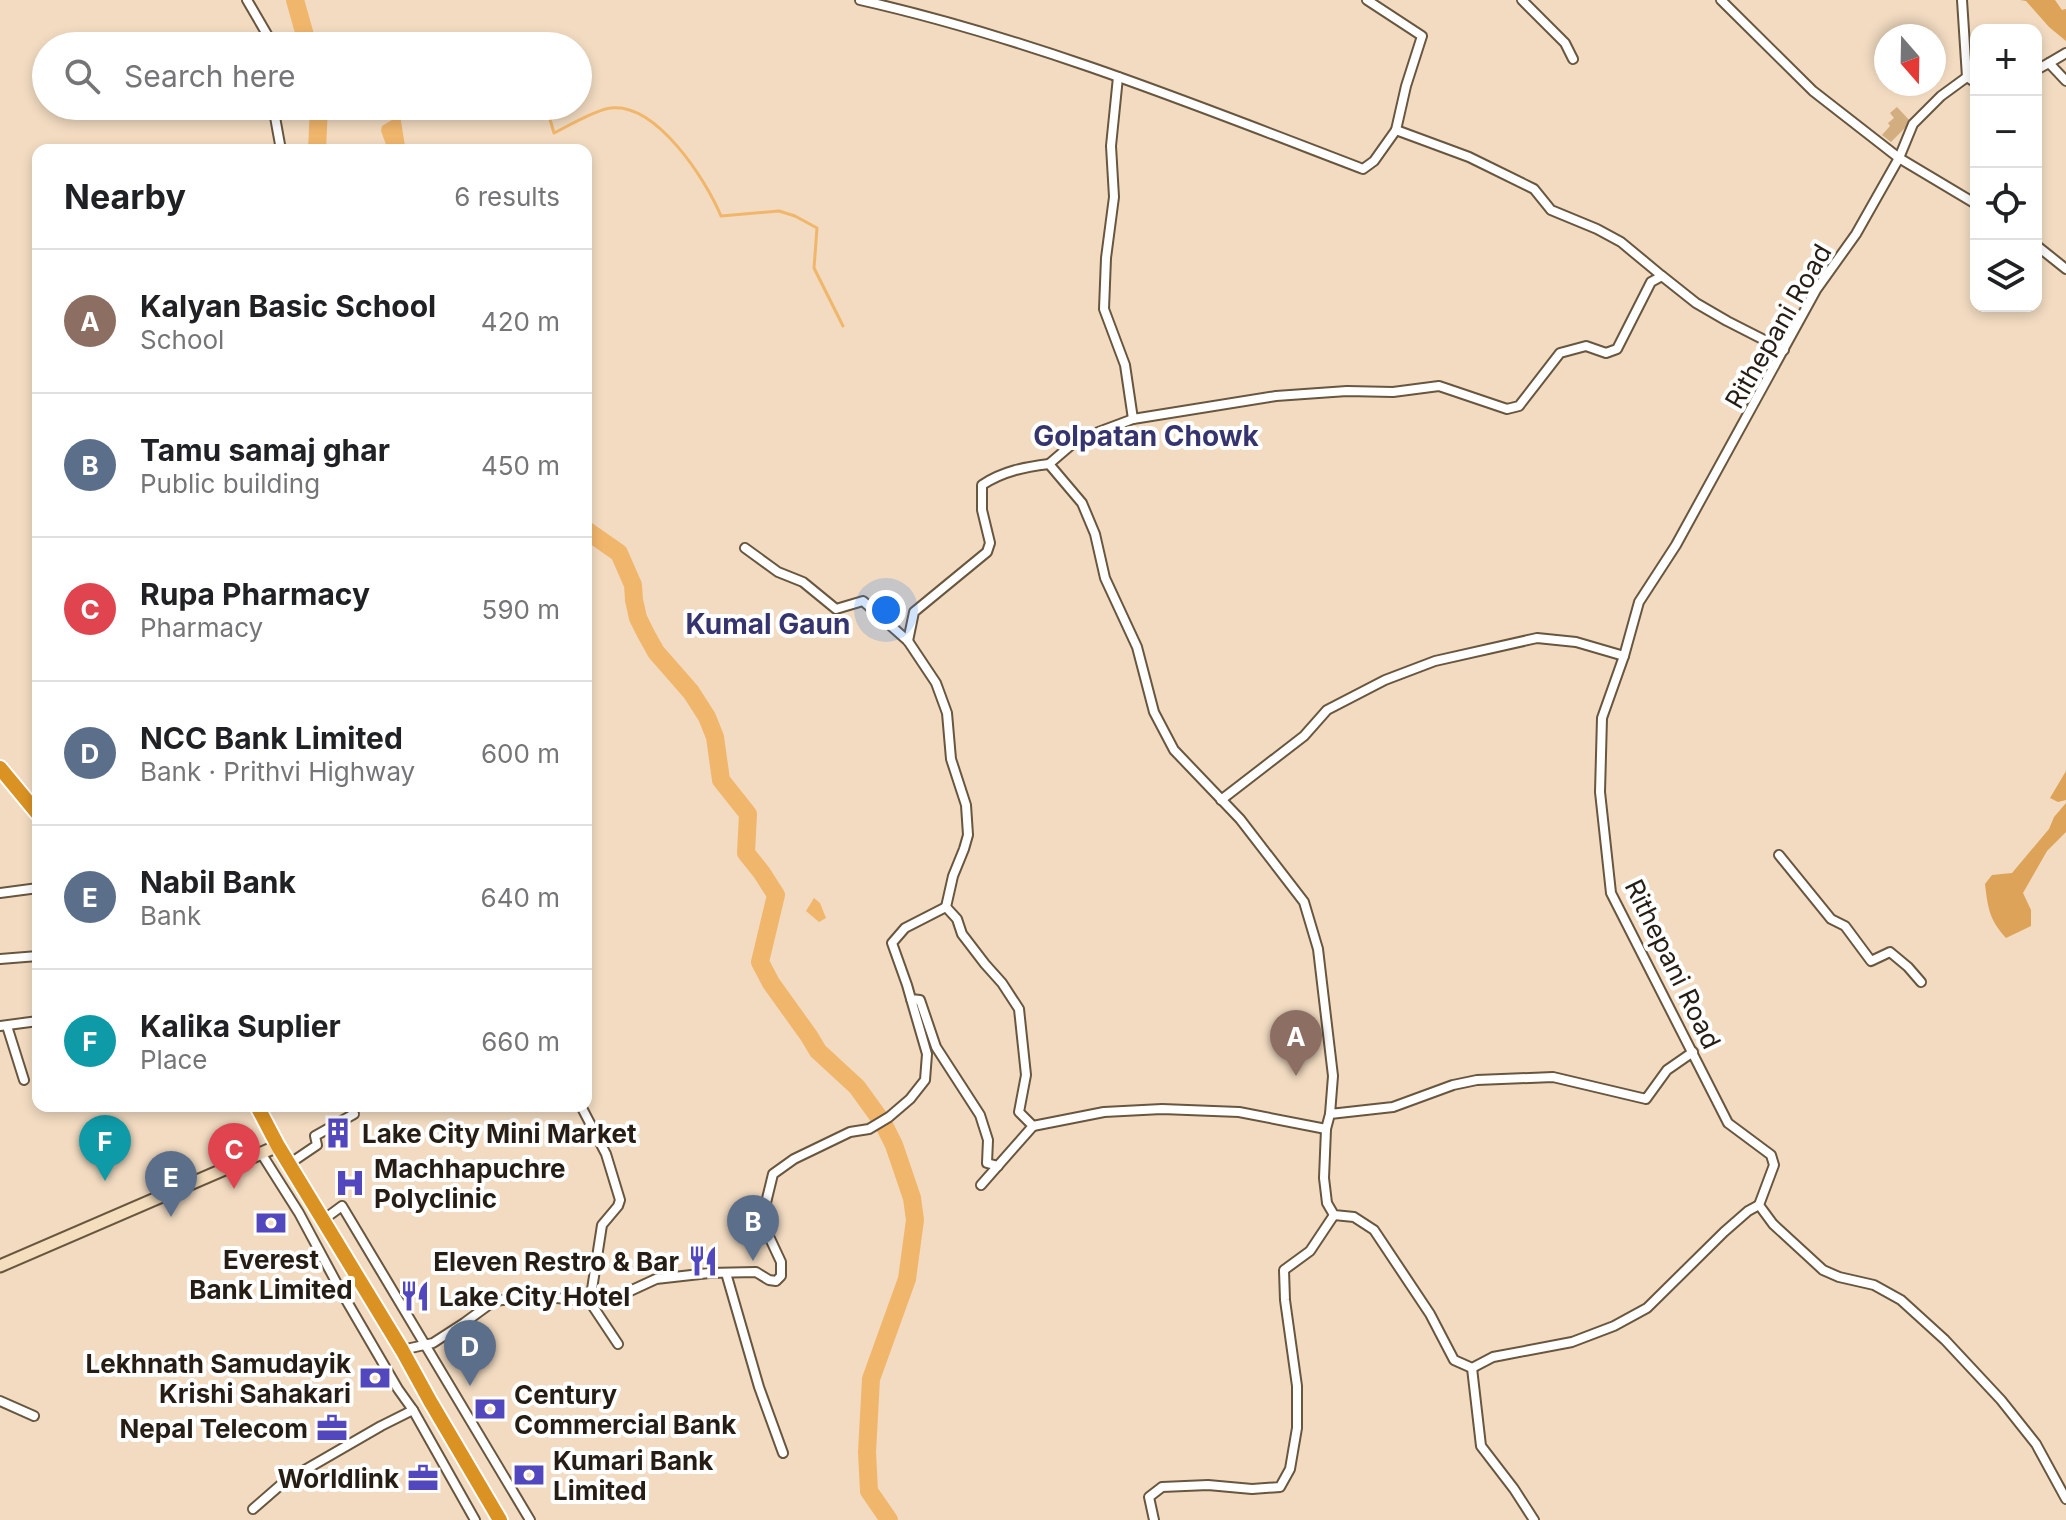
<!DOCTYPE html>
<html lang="en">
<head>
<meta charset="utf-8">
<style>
	:root { --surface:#fff; --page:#f2f2f2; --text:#202124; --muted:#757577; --line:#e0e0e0; --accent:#5347be }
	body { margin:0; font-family:Inter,sans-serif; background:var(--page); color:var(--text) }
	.controls { position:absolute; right:24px; top:24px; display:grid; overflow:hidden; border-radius:16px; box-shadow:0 4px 12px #0003 }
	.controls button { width:72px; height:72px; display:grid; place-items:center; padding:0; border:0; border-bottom:2px solid var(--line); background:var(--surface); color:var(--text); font:40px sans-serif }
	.compass { position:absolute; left:1874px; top:24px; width:72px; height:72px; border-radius:50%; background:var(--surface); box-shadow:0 4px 12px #0003; rotate:160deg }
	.you { position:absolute; left:886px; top:610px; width:28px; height:28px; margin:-20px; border:6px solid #fff; border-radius:50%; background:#1a73e8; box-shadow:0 0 0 12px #1a73e833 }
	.badge { display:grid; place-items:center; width:52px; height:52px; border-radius:50%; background:var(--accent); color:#fff; font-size:26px; font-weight:700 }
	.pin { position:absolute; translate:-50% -66px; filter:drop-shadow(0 2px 4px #0008) }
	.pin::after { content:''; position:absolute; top:42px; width:28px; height:24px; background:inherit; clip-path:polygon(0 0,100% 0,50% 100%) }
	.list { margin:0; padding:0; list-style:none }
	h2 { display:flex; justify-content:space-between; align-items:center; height:104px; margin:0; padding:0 32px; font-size:34px }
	h2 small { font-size:26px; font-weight:400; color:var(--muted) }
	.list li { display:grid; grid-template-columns:52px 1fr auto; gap:24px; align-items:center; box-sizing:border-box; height:144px; padding:0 32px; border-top:2px solid var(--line) }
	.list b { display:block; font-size:30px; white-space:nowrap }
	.list p { margin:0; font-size:26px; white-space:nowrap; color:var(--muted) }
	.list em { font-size:26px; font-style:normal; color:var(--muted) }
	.icon { flex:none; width:44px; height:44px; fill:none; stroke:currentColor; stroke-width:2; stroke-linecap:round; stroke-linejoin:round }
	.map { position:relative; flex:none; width:2066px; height:1520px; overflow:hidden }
	.search { position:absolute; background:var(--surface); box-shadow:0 4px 12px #0003; left:32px; top:32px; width:560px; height:88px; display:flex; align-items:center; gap:20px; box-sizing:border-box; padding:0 28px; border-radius:44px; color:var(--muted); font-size:30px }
	.panel { position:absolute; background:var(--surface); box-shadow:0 4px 12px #0003; left:32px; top:144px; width:560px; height:968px; border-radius:16px }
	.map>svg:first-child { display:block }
	.green { fill:#d2ad7f }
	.forest { fill:#dca359 }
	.water { fill:#f0b66c }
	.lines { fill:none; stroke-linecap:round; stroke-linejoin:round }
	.stream { stroke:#f0b66c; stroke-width:3 }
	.river { stroke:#f0b66c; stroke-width:18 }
	.street-casing { stroke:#69563f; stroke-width:12 }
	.secondary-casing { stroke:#69563f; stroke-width:15 }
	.highway-casing { stroke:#fff; stroke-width:18 }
	.street { stroke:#fff; stroke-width:8 }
	.secondary { stroke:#f4debd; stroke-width:11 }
	.highway { stroke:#da9223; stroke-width:14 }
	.labels { text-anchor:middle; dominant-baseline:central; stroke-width:8; stroke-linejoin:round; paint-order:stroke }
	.street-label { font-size:26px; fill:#261e14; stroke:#fff }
	.poi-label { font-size:26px; font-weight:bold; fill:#261e14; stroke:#fff; text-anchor:start }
	.neighbourhood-label { font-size:28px; font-weight:bold; fill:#36346f; stroke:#fff }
</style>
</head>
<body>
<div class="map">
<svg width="2066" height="1520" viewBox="0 0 2066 1520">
	<rect width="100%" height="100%" fill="#f2dbc1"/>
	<path class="green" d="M1897 107 1911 122 1891 142 1882 135 1890 126 1888 123 1894 118 1890 113Z"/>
	<g class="forest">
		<path d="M2020 0H2055L2062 10 2066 9V41L2049 27 2026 1Z"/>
		<path d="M2066 771V800L2058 802 2050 798Z"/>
		<path d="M2066 803V832L2047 851 2023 893 2031 910V926L2006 938C1989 919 1988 908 1985 884L1992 875 2012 873 2049 829 2054 817Z"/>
	</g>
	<g class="water">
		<path d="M400 115 405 146 388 150 381 131 382 126Z"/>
		<path d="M814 898 820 903 826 918 819 922 806 911Z"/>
	</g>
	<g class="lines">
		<g class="stream">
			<path d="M303 30 313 46"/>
			<path d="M546 106 554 133C568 126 597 109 611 108 657 103 706 180 721 216L779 211 795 216 817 228 814 268 843 326"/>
		</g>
		<g class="river">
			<path d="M295 0 308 46"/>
			<path d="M317 150 319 106"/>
			<path d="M586 530 619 553 633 585 634 600 638 618 646 634 656 652 691 692 707 717 715 737 721 780 748 814 746 853 762 873 776 895 760 962 771 983 809 1036 818 1051 857 1087 883 1123 894 1145 912 1198 915 1220 907 1279 871 1379 867 1452 869 1491 889 1520"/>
		</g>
		<g class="street-casing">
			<g id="street">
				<path d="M247 0 268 36V46"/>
				<path d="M860 0C1033 39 1198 106 1363 169L1374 161 1396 130 1469 157 1534 189 1551 210 1597 229 1621 242 1662 276"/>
				<path d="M1367 0 1422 36 1406 86 1396 130"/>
				<path d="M1522 0 1565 43 1573 59"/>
				<path d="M1721 0 1813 91 1899 158 1976 204"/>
				<path d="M1962 0 1967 77"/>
				<path d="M2049 63 2066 53"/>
				<path d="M2036 70 2049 63 2066 81"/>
				<path d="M1118 77 1111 146 1114 197 1106 258 1104 309 1125 365 1133 419"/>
				<path d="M1976 83 1967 77 1941 96 1913 124 1899 158 1856 234 1816 290 1676 545 1639 602 1624 656 1602 718 1600 792 1611 893 1728 1123 1771 1155 1774 1165 1759 1205 1773 1224 1823 1270 1839 1277 1874 1285 1901 1300 1945 1340 2001 1400 2036 1444 2066 1499"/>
				<path d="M273 106 281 150"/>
				<path d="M2036 245 2066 269"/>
				<path d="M745 548 778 572 803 582 836 609 863 601 908 641 936 683 947 713 951 759 966 805 968 835 964 849 953 876 946 907 957 919 962 934 985 964 1002 983 1019 1009 1026 1075 1019 1112 1033 1126 981 1185"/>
				<path d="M908 641 914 612 987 552 990 543 982 510V485C1003 471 1025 467 1049 464"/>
				<path d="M1221 800 1304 736 1327 710 1385 680 1435 661 1537 638 1576 642 1624 656"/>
				<path d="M1779 855 1831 919 1845 926 1871 961 1890 952 1908 967 1921 982"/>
				<path d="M0 893 38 888"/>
				<path d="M946 907 905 928 892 943 907 985 911 999 920 1000 936 1047 980 1115 988 1140 987 1163 998 1166"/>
				<path d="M0 959 38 956"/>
				<path d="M0 1026 38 1021"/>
				<path d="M7 1026 24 1080"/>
				<path d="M1693 1052 1667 1070 1646 1099 1553 1077 1477 1080 1453 1085 1393 1107 1330 1114 1333 1076 1318 949 1304 902 1240 819 1174 750 1154 712 1137 647 1105 578 1095 534 1082 503 1049 464 1077 440 1133 419 1276 396 1347 391 1393 392 1439 386 1507 409 1519 406 1560 353 1586 346 1606 353 1617 349 1651 282 1662 276 1696 303 1727 321 1784 350"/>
				<path d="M581 1106 606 1154 620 1200 618 1206 602 1225 590 1302 618 1344"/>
				<path d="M1033 1126 1104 1112 1162 1109 1239 1112 1326 1129 1330 1114"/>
				<path d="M1326 1129 1324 1178 1327 1203 1334 1215 1354 1217 1374 1230 1430 1314 1454 1360 1472 1368 1493 1357 1572 1342 1614 1326 1647 1308 1724 1232 1748 1211 1759 1205"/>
				<path d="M261 1153 299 1213 342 1293 398 1389 413 1410 475 1520"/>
				<path d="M289 1164 317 1145 315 1136 354 1114 350 1106"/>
				<path d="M323 1220 342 1206 530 1520"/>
				<path d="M726 1273 759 1387 783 1453"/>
				<path d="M402 1350 433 1343 464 1323 494 1301 538 1296 604 1303 656 1279 709 1273 756 1272 769 1280 776 1281 781 1276V1262L766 1230 763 1215 773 1174 794 1159 850 1132 869 1129 889 1117 910 1099 925 1080 927 1054 911 999"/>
				<path d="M1472 1368 1481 1446 1514 1489 1534 1520"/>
				<path d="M0 1401 34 1416"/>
				<path d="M253 1509 284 1482 381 1426 413 1410"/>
				<path d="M1154 1520 1149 1497 1162 1487 1208 1485 1252 1489 1280 1487 1290 1469 1297 1428V1386L1285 1300 1284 1270 1310 1251 1334 1215"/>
			</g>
		</g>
		<g class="secondary-casing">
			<path id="secondary" d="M0 1266 278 1146"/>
		</g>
		<g class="highway-casing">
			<g id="highway">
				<path d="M0 768 38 814"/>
				<path d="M257 1106 278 1146 402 1350 430 1401 500 1520"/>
			</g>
		</g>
		<use href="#street" class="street"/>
		<use href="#secondary" class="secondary"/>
		<use href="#highway" class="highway"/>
	</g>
	<defs>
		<g id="building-bare" transform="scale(2.4)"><path d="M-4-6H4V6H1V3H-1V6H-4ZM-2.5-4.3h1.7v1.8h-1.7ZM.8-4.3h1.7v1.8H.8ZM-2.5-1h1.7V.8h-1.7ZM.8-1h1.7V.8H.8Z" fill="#5347be" stroke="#fff" stroke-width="2.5" paint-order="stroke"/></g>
		<g id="hospital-bare" transform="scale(2.4)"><path d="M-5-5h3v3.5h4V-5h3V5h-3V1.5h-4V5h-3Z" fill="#5347be" stroke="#fff" stroke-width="2.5" paint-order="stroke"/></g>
		<g id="bank-bare" transform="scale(2.4)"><path d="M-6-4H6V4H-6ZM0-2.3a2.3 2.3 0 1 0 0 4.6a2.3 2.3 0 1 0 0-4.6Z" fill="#5347be" stroke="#fff" stroke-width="2.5" paint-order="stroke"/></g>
		<g id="restaurant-bare" transform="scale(2.4)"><path d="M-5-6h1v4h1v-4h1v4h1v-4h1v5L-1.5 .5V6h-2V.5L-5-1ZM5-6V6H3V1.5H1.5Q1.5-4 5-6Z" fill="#5347be" stroke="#fff" stroke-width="2.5" paint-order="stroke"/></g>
		<g id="office-bare" transform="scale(2.4)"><path d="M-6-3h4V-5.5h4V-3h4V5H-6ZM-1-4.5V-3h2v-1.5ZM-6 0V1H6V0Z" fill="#5347be" stroke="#fff" stroke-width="2.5" paint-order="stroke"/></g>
	</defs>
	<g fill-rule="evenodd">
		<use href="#building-bare" x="338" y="1133"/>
		<use href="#hospital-bare" x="350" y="1183"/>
		<use href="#bank-bare" x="271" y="1223"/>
		<use href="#restaurant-bare" x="703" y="1261"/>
		<use href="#restaurant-bare" x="415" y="1296"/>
		<use href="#bank-bare" x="375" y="1378"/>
		<use href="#bank-bare" x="490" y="1409"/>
		<use href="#office-bare" x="332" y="1428"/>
		<use href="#bank-bare" x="529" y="1475"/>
		<use href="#office-bare" x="423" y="1478"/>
	</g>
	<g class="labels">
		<g class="street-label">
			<text transform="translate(1778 326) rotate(-60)">Rithepani Road</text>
			<text transform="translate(1673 964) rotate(64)">Rithepani Road</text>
		</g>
		<g class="poi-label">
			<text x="362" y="1133">Lake City Mini Market</text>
			<text x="374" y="1168">Machhapuchre<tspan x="374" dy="30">Polyclinic</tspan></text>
			<text x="271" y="1259" text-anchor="middle">Everest<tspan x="271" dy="30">Bank Limited</tspan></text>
			<text x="679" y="1261" text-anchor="end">Eleven Restro &amp; Bar</text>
			<text x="439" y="1296">Lake City Hotel</text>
			<text x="351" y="1363" text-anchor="end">Lekhnath Samudayik<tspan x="351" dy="30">Krishi Sahakari</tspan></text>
			<text x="514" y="1394">Century<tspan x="514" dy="30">Commercial Bank</tspan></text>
			<text x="308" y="1428" text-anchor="end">Nepal Telecom</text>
			<text x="553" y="1460">Kumari Bank<tspan x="553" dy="30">Limited</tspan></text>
			<text x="399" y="1478" text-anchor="end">Worldlink</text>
		</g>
		<g class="neighbourhood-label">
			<text x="1146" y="436">Golpatan Chowk</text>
			<text x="768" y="624">Kumal Gaun</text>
		</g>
	</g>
</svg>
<div class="controls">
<button>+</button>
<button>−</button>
<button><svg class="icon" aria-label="locate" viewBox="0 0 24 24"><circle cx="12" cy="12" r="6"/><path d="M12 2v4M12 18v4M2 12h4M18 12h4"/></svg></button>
<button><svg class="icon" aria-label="layers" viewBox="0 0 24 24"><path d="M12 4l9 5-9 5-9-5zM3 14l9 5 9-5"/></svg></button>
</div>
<svg class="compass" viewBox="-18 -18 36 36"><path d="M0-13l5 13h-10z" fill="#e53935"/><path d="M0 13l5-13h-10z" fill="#757577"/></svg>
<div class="you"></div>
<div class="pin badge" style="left:1296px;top:1076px;background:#8d6e63">A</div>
<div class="pin badge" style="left:753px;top:1261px;background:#5c6f8a">B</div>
<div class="pin badge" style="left:234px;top:1189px;background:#e0444e">C</div>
<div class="pin badge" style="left:470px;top:1386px;background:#5c6f8a">D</div>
<div class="pin badge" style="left:171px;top:1217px;background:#5c6f8a">E</div>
<div class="pin badge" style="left:105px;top:1181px;background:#0f9aa8">F</div>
<div class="search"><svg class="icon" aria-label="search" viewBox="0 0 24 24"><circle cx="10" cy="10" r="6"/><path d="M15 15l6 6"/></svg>Search here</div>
<section class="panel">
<h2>Nearby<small>6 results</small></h2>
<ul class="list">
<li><span class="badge" style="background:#8d6e63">A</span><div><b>Kalyan Basic School</b><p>School</p></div><em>420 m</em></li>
<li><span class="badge" style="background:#5c6f8a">B</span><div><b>Tamu samaj ghar</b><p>Public building</p></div><em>450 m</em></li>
<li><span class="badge" style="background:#e0444e">C</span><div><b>Rupa Pharmacy</b><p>Pharmacy</p></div><em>590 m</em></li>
<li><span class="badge" style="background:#5c6f8a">D</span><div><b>NCC Bank Limited</b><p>Bank · Prithvi Highway</p></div><em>600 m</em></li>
<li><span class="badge" style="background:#5c6f8a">E</span><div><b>Nabil Bank</b><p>Bank</p></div><em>640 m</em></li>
<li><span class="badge" style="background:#0f9aa8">F</span><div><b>Kalika Suplier</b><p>Place</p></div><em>660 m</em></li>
</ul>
</section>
</div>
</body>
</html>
